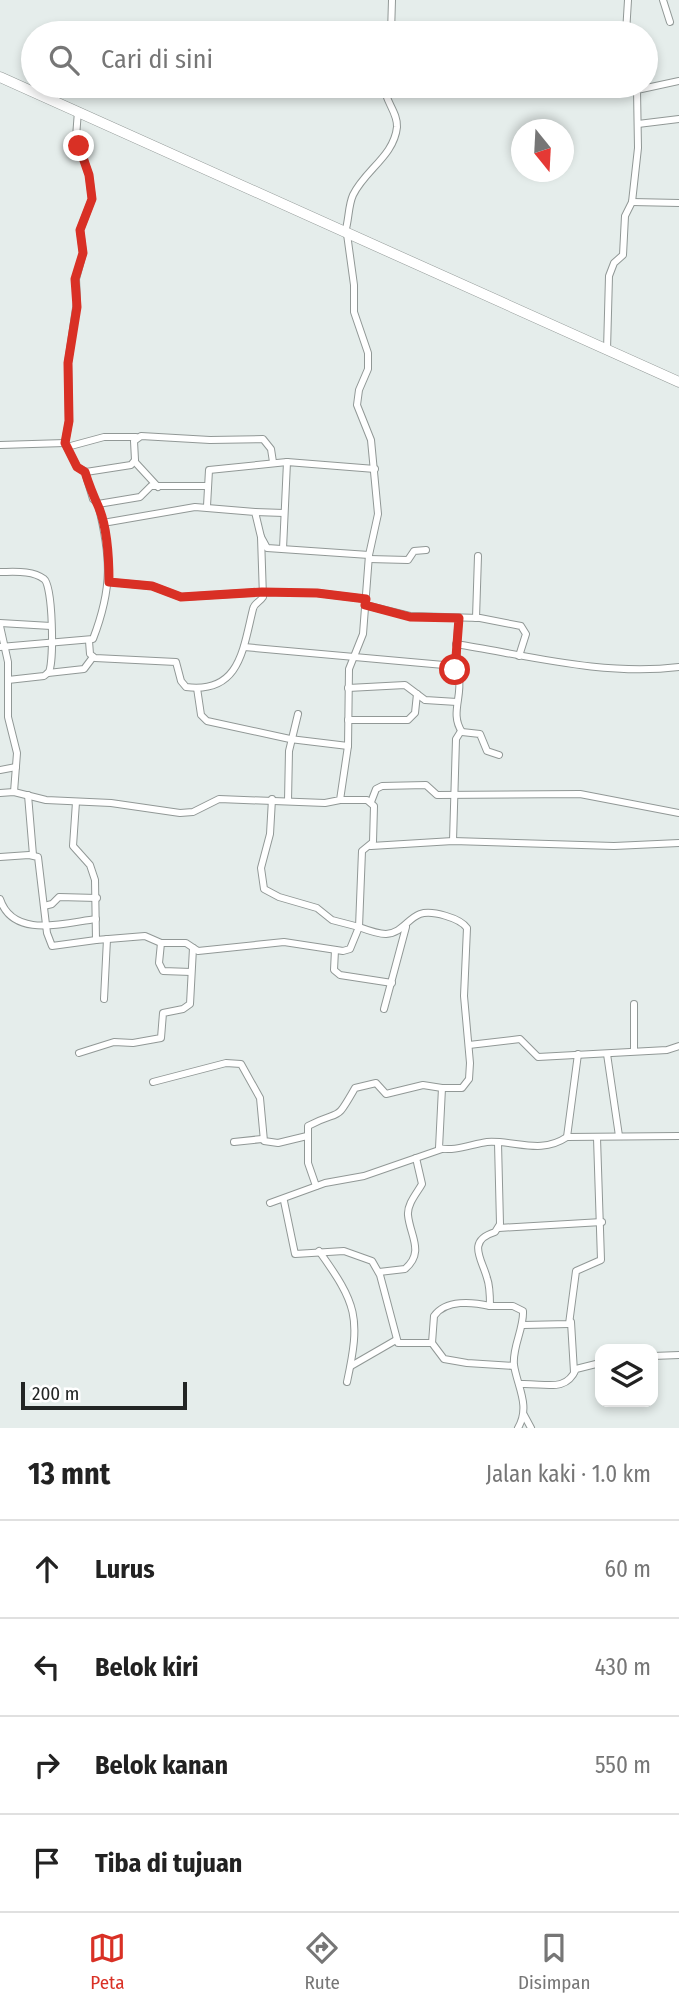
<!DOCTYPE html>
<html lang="id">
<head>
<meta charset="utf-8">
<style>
	:root { --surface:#fff; --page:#f2f2f2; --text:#222; --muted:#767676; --line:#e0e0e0; --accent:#d93025 }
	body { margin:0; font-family:"Fira Sans Condensed",sans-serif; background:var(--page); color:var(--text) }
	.controls { position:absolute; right:21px; bottom:21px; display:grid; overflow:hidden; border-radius:14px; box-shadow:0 4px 10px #0003 }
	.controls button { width:63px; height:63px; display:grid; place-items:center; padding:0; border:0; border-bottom:2px solid var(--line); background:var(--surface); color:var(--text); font:35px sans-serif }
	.compass { position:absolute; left:511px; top:119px; width:63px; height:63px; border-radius:50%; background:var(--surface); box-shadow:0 4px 10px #0003; rotate:162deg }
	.scale { position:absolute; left:21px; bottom:18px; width:166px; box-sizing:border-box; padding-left:7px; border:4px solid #222524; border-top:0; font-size:19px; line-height:24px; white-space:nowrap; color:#222524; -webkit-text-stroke:5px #fff; paint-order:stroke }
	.stop { position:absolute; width:21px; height:21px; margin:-16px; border:5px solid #d93025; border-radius:50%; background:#fff }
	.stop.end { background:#d93025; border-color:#fff; box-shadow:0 2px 7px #0008 }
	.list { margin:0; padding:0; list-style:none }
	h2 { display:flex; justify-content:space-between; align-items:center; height:91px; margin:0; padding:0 28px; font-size:30px }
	h2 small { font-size:23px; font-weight:400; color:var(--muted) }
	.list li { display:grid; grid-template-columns:46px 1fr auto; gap:21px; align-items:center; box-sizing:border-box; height:98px; padding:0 28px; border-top:2px solid var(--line) }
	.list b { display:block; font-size:26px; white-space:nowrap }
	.list em { font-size:23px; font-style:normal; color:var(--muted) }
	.icon { flex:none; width:38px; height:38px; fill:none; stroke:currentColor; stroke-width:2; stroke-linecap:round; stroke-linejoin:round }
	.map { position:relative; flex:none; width:679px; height:1428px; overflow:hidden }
	.search { position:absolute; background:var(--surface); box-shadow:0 4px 10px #0003; left:21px; right:21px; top:21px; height:77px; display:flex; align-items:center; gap:18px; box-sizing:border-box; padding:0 24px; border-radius:38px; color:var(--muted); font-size:26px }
	.sheet { height:483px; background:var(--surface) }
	nav { display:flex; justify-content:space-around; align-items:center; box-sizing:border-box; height:98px; border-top:2px solid var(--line); background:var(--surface); font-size:19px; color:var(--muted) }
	nav a { display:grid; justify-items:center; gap:4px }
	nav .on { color:var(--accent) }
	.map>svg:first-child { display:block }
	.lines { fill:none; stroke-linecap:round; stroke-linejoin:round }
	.street-casing { stroke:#919896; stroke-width:8 }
	.secondary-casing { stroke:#919896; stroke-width:11 }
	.street { stroke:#fff; stroke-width:6 }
	.secondary { stroke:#fff; stroke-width:10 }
	.route { stroke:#d93025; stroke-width:9 }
</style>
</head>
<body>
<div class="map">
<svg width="679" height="1428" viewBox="0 0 679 1428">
	<rect width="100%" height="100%" fill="#e5edeb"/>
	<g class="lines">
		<g class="street-casing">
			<g id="street">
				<path d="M663 0 670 22"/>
				<path d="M391 33 392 0"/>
				<path d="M626 33 628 0"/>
				<path d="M78 111 76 137 89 175 92 199 80 230 83 253 76 279 77 301 68 363 69 421 65 443 77 467 86 472 131 465 135 460 134 441 141 436 210 440 263 439 271 449 273 462"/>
				<path d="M638 124 679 119"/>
				<path d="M632 202 679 203"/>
				<path d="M345 232C349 221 348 206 353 195 365 170 394 156 397 127 398 113 385 101 384 86"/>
				<path d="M607 350 609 276 614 263 623 255 625 216 632 202 638 148 637 90 679 81"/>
				<path d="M0 445 65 443"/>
				<path d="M67 447 104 437H136"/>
				<path d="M135 462 158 487"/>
				<path d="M85 472 93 499 98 504"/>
				<path d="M207 506 209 470 287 462"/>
				<path d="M255 512 284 513"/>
				<path d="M103 523 195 507 255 512 261 537 267 548 369 555"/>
				<path d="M283 549 287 462 375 469"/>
				<path d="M369 559 408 560 414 551 426 550"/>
				<path d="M0 572C14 572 32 570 44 579 53 586 54 660 49 672L44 676 8 680"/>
				<path d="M109 582 152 586 181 597 262 592 317 593 366 599"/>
				<path d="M365 605 410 616 480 618 521 626 526 634 519 656"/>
				<path d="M459 618C457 639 455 658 459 678 462 698 450 714 462 732L480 734 487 751 499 755"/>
				<path d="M476 618 478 556"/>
				<path d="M0 623 51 626"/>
				<path d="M0 626 8 662V717L17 753 14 792"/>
				<path d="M89 641 90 654 95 658 176 662 181 681 186 687C240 694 243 649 253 609 254 603 260 602 263 597L261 537"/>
				<path d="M456 644C530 656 604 676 679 667"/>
				<path d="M0 647 93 639C113 587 111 557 98 504L140 497 151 486H207"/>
				<path d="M244 647 455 666"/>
				<path d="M48 673 84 669 93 657"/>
				<path d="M197 688 201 715 207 721 290 739 348 746"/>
				<path d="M348 688 405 685 425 700 457 702"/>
				<path d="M348 720H408L415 713 417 694"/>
				<path d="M0 770 16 767"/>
				<path d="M0 793 14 792 46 800 111 803 180 813 193 812 219 799 325 803 340 800 348 746 349 669 363 634 369 555 378 514 371 440 357 405 359 390 368 369V353L354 312V285L347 234"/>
				<path d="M28 795 33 855"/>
				<path d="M340 800H367L374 806 373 842 362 851 359 927C367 930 377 934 386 934 402 933 407 919 420 914 432 910 460 918 467 928L464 996 470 1063 469 1079 462 1088H442L439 1148C454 1152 472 1144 487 1142 516 1140 540 1155 567 1137L578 1054"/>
				<path d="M288 801 289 751 298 714"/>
				<path d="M76 802 73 846 90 865 95 880 96 940 145 936 161 943H186L198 951 284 942 343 951 350 949 359 927 332 920 317 908 279 897 264 889 261 868 270 834 272 799"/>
				<path d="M371 802 376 789 382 786 426 785 437 795 580 794 679 813"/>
				<path d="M453 841 456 739 461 731"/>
				<path d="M371 846 453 841 614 846 679 843"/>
				<path d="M0 857 29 855 38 857 47 933 52 946 96 940"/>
				<path d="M0 899C13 939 64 923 96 919"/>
				<path d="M44 906 52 904 59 897 97 898"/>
				<path d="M161 943 159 963 163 971 191 972"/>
				<path d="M335 950 334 970 340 975 392 983"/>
				<path d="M104 999 107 939"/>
				<path d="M634 1004V1051"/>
				<path d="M384 1009 406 927"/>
				<path d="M469 1045 520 1039 538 1057 667 1050 679 1046"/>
				<path d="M79 1053 114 1042 133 1043 161 1038 163 1013 183 1009 190 1004 193 948"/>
				<path d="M607 1054 619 1136"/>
				<path d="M153 1082 226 1063 241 1064 260 1098 264 1141 278 1143 307 1136"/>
				<path d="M567 1137 679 1136"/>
				<path d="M234 1142 262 1139"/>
				<path d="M498 1143 500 1224 495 1232C466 1241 482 1259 487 1278 490 1286 490 1296 490 1306H513L523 1311C524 1329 512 1347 514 1365 517 1386 531 1406 518 1428"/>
				<path d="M316 1186 308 1163V1126C342 1108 334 1125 355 1088L376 1083 386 1094 423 1085 442 1088"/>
				<path d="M284 1201 295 1254 344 1251 372 1261 380 1275 398 1343H432L434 1316C446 1299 473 1302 490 1306"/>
				<path d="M270 1203 325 1183 364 1176 442 1149"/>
				<path d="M499 1228 602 1222"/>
				<path d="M319 1251C357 1304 361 1317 347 1382"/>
				<path d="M379 1272 405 1269C425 1252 410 1236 408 1215 407 1204 417 1193 422 1184L416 1158"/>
				<path d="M571 1322 574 1372"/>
				<path d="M523 1325 569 1324 576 1271 601 1260 597 1138"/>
				<path d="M432 1343 444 1359 467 1363 514 1366"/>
				<path d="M653 1356 679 1355"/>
				<path d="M351 1366 396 1340"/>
				<path d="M521 1384C545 1383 566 1393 576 1369L600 1363"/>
				<path d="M524 1415 531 1428"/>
			</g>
		</g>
		<g class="secondary-casing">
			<path id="secondary" d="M0 77 679 382"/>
		</g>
		<use href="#street" class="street"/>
		<use href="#secondary" class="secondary"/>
	</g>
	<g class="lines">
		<path class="route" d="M79 146 89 175 92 199 80 230 83 253 75 279 77 307 68 363 69 421 65 443 77 467 85 472C89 485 94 497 99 508 108 530 109 558 109 582L152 586 181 597 262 592 317 593 366 599 365 605 410 617 459 618 455 670"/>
	</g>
</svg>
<div class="controls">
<button><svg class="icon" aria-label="layers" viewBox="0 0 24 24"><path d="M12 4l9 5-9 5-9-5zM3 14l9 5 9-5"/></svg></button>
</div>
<svg class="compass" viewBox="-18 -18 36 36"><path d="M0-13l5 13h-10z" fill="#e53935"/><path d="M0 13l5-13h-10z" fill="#767676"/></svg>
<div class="scale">200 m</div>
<div class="stop" style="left:455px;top:670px"></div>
<div class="stop end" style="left:79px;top:146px"></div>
<div class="search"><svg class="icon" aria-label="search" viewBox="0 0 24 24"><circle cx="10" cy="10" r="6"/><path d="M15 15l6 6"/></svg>Cari di sini</div>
</div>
<section class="sheet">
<h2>13 mnt<small>Jalan kaki · 1.0 km</small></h2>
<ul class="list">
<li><svg class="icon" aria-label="ahead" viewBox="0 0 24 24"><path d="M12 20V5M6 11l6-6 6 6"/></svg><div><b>Lurus</b></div><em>60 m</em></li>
<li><svg class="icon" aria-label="left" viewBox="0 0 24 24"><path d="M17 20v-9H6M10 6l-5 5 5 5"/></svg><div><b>Belok kiri</b></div><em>430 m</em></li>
<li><svg class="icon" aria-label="right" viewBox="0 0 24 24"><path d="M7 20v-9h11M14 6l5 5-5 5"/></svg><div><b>Belok kanan</b></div><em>550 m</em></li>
<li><svg class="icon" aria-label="arrive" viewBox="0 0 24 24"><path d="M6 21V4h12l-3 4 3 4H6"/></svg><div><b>Tiba di tujuan</b></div></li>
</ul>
</section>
<nav>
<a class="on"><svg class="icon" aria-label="map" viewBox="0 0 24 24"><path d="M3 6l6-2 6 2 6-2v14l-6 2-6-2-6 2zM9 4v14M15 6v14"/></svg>Peta</a>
<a><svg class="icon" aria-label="directions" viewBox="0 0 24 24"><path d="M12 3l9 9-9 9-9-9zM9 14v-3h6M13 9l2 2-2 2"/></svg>Rute</a>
<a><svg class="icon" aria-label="saved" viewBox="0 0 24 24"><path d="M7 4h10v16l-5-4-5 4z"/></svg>Disimpan</a>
</nav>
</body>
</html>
